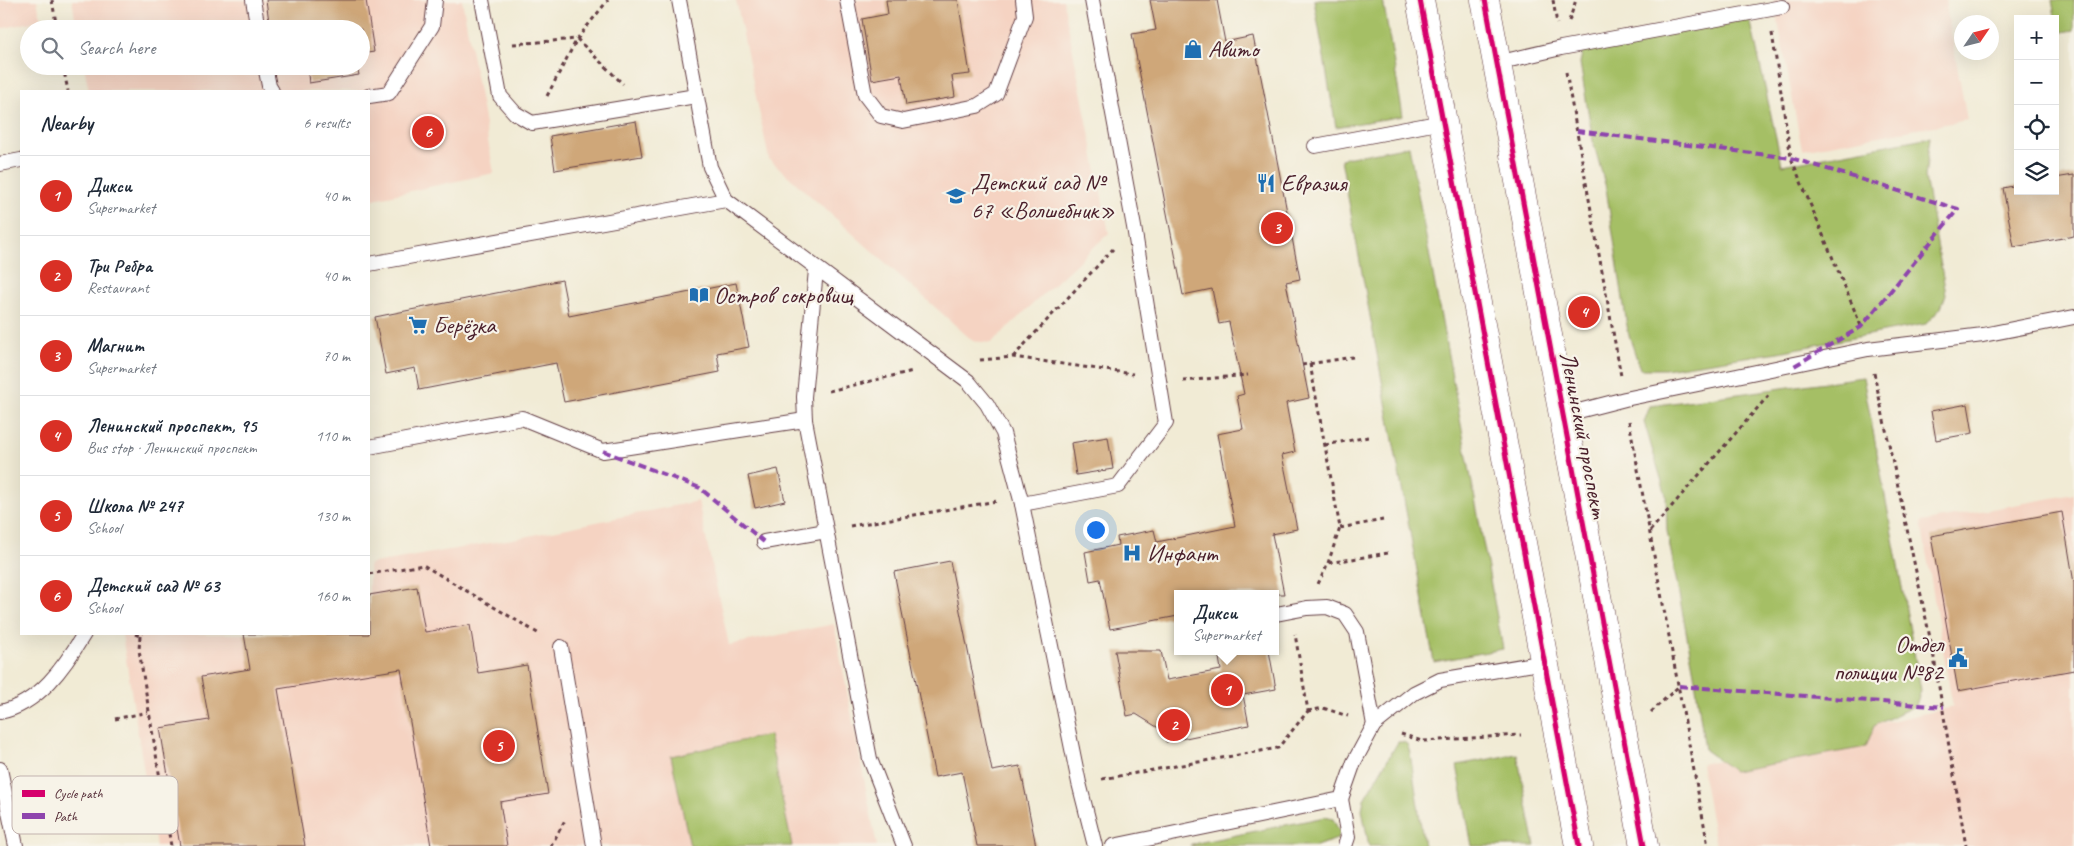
<!DOCTYPE html>
<html lang="en">
<head>
<meta charset="utf-8">
<style>
	:root { --surface:#fff; --page:#f6f6f7; --text:#1f2937; --muted:#747a83; --line:#e0e1e3; --accent:#d93025 }
	body { margin:0; font-family:Caveat,sans-serif; background:var(--page); color:var(--text) }
	.controls { position:absolute; right:15px; top:15px; display:grid; overflow:hidden; border-radius:0px; box-shadow:0 5px 20px #0002 }
	.controls button { width:45px; height:45px; display:grid; place-items:center; padding:0; border:0; border-bottom:1px solid var(--line); background:var(--surface); color:var(--text); font:25px sans-serif }
	.compass { position:absolute; left:1954px; top:15px; width:45px; height:45px; border-radius:50%; background:var(--surface); box-shadow:0 5px 20px #0002; rotate:55deg }
	.you { position:absolute; left:1095px; top:529px; width:18px; height:18px; margin:-12px; border:4px solid #fff; border-radius:50%; background:#1a73e8; box-shadow:0 0 0 8px #1a73e833 }
	.badge { display:grid; place-items:center; width:32px; height:32px; border-radius:50%; background:var(--accent); color:#fff; font-size:16px; font-weight:700 }
	.pin { position:absolute; translate:-50% -50%; border:2px solid #fff; box-shadow:0 1px 5px #0006 }
	.popup { position:absolute; left:1174px; top:590px; width:105px; height:65px; box-sizing:border-box; display:grid; place-content:center; border-radius:0px; background:var(--surface); filter:drop-shadow(0 1px 4px #0005); font-size:16px; white-space:nowrap; color:var(--muted) }
	.popup b { font-size:19px; color:var(--text) }
	.popup::after { content:''; position:absolute; left:50%; top:100%; margin-left:-10px; border:10px solid transparent; border-top-color:var(--surface) }
	.list { margin:0; padding:0; list-style:none }
	h2 { display:flex; justify-content:space-between; align-items:center; height:65px; margin:0; padding:0 20px; font-size:21px }
	h2 small { font-size:16px; font-weight:400; color:var(--muted) }
	.list li { display:grid; grid-template-columns:32px 1fr auto; gap:15px; align-items:center; box-sizing:border-box; height:80px; padding:0 20px; border-top:1px solid var(--line) }
	.list b { display:block; font-size:19px; white-space:nowrap }
	.list p { margin:0; font-size:16px; white-space:nowrap; color:var(--muted) }
	.list em { font-size:16px; font-style:normal; color:var(--muted) }
	.icon { flex:none; width:28px; height:28px; fill:none; stroke:currentColor; stroke-width:2; stroke-linecap:round; stroke-linejoin:round }
	.map { position:relative; flex:none; width:2074px; height:846px; overflow:hidden }
	.search { position:absolute; background:var(--surface); box-shadow:0 5px 20px #0002; left:20px; top:20px; width:350px; height:55px; display:flex; align-items:center; gap:12px; box-sizing:border-box; padding:0 18px; border-radius:28px; color:var(--muted); font-size:19px }
	.panel { position:absolute; background:var(--surface); box-shadow:0 5px 20px #0002; left:20px; top:90px; width:350px; height:545px; border-radius:0px }
	.map>svg:first-child { display:block }
	.built { fill:#f5d3c2 }
	.green { fill:#a5bf65; stroke:#786f48 }
	.building { fill:#cfa779 }
	.lines { fill:none; stroke-linecap:round; stroke-linejoin:round }
	.lane-casing { stroke:#633e44; stroke-width:16 }
	.secondary-casing { stroke:#633e44; stroke-width:29 }
	.path { stroke:#633e44; stroke-width:3; stroke-dasharray:4 4; stroke-linecap:butt }
	.lane { stroke:#fff; stroke-width:14 }
	.secondary { stroke:#fff; stroke-width:28 }
	.quiet { stroke:#8e44ad; stroke-width:4; stroke-dasharray:8 4; stroke-linecap:butt }
	.cycleway-casing { stroke:#f7f3e8; stroke-width:8 }
	.cycleway { stroke:#d6006c; stroke-width:5 }
	.labels { text-anchor:middle; dominant-baseline:central; stroke-width:4.5; stroke-linejoin:round; paint-order:stroke }
	.poi-label { font-size:24px; fill:#4a1f2b; stroke:#f7f3e8; text-anchor:start }
	.street-label { font-size:24px; fill:#4a1f2b; stroke:#f7f3e8 }
	.key { fill:#f7f3e8; stroke:#c3b3af; stroke-width:1 }
	.key-label { font-size:14px; fill:#4a1f2b }
</style>
</head>
<body>
<div class="map">
<svg width="2074" height="846" viewBox="0 0 2074 846">
	<rect width="100%" height="100%" fill="#f7f3e8"/>
	<filter id="ink" filterUnits="userSpaceOnUse"><feTurbulence type="fractalNoise" baseFrequency=".02" numOctaves="2"/><feDisplacementMap in="SourceGraphic" scale="10" xChannelSelector="R" yChannelSelector="G"/><feConvolveMatrix kernelMatrix="1 2 1 2 8 2 1 2 1" color-interpolation-filters="sRGB"/></filter>
	<filter id="wash" filterUnits="userSpaceOnUse"><feTurbulence type="fractalNoise" baseFrequency=".0096" numOctaves="4" result="noise"/><feDisplacementMap in="SourceGraphic" scale="20" xChannelSelector="R" yChannelSelector="G"/><feGaussianBlur stdDeviation="1.12" result="paint"/><feColorMatrix in="noise" values="0 0 0 0 0 0 0 0 0 0 0 0 0 0 0 0 0 1.4 0 .05"/><feComposite in="paint" operator="in"/></filter>
	<g filter="url(#wash)">
		<rect width="100%" height="100%" fill="#f1ebd5"/>
		<g class="built">
			<path d="M0 0H37L41 20 0 29Z"/>
			<path d="M72 0H462L494 173 369 200V91H89L84 66H361V29H77Z"/>
			<path d="M736 0H1063L1109 233 991 343 973 341 769 159Z"/>
			<path d="M1774 0H1945L1967 120 1802 150Z"/>
			<path d="M2074 494V846H1716L1701 764 1953 707 1921 522Z"/>
			<path d="M698 501 729 645 834 624 877 846H156L122 634H369V564L524 537Z"/>
		</g>
		<g class="green">
			<path d="M1314 0H1383L1403 116 1336 127Z"/>
			<path d="M2052 0H2074V30L2058 33Z"/>
			<path d="M1749 14 1782 165 1930 137 1925 177 1946 294 1941 308 1926 324 1779 352 1665 369H1640L1628 332 1606 188 1593 141 1580 63 1584 44Z"/>
			<path d="M1409 146 1503 649 1434 662 1341 159Z"/>
			<path d="M1863 377 1921 690 1916 705 1874 726 1866 747 1734 771 1705 750 1694 673 1667 531 1666 495 1644 422 1650 406Z"/>
			<path d="M769 735 792 846H690L671 756Z"/>
			<path d="M1398 742H1403L1407 744 1410 753 1424 846H1369L1362 810 1364 799Z"/>
			<path d="M1517 754 1535 846H1472L1457 765Z"/>
			<path d="M1325 817 1333 819 1340 833 1337 839 1316 846H1189L1197 843Z"/>
		</g>
		<g id="blocks">
			<g class="building">
				<path d="M266 0H366L374 52 361 54V29H270Z"/>
				<path d="M886 0H958L970 74 952 76 955 97 906 105 901 75 872 80 862 19 888 14Z"/>
				<path d="M1150 0H1217L1225 42 1253 36 1300 279 1286 282 1309 398 1286 403 1295 452 1282 455 1297 529 1272 534 1284 594H1178V616L1110 629 1100 579 1090 581 1085 552 1118 545 1117 537 1154 530 1157 542 1235 526 1217 434 1243 429 1237 396 1244 394 1229 322 1219 324 1212 289 1183 295 1132 34 1156 30Z"/>
				<path d="M307 66H357L359 75 309 83Z"/>
				<path d="M636 121 642 156 555 170 550 136Z"/>
				<path d="M2074 175V236L2014 247 2003 188 2018 185V191H2055V178Z"/>
				<path d="M562 280 569 316 736 283 749 347 717 353 720 372 564 402 556 363 419 390 415 368 386 374 375 317Z"/>
				<path d="M1968 404 1973 433 1936 440 1931 411Z"/>
				<path d="M1108 437 1113 469 1076 475 1071 443Z"/>
				<path d="M778 469 785 501 755 508 748 476Z"/>
				<path d="M2062 512 2074 583V670L1958 691 1931 536Z"/>
				<path d="M950 561 992 771 1020 766 1036 846H977L962 772 935 777 894 572Z"/>
				<path d="M417 587 425 632 470 625 478 673 527 665 548 794 500 802 507 846H431L401 669 278 689 305 846H180L160 728 209 720 201 677 250 669 244 634H369V595Z"/>
				<path d="M1115 651H1161L1167 680 1221 670 1218 651H1269L1276 689 1243 695 1249 725 1166 742 1165 732 1136 714 1127 716Z"/>
			</g>
		</g>
	</g>
	<g filter="url(#ink)">
		<use href="#blocks" fill-opacity="0" stroke="#633e44" stroke-width="1"/>
		<g class="lines">
			<g class="lane-casing">
				<g id="lane">
					<path d="M253 0 258 29"/>
					<path d="M482 0 500 96 515 113 532 123 696 96"/>
					<path d="M679 0 710 167 726 200 968 381 987 404 1003 433 1022 504 1079 783 1095 846"/>
					<path d="M847 0 865 95 881 116 903 121 977 106 996 94 1025 16 1023 0"/>
					<path d="M1497 63 1561 48 1782 7"/>
					<path d="M265 66 269 86 272 91"/>
					<path d="M369 96 389 93 432 26 435 0"/>
					<path d="M1315 146 1443 122"/>
					<path d="M0 164 21 160"/>
					<path d="M369 264 726 200"/>
					<path d="M816 270 804 397 805 420 870 759 904 846"/>
					<path d="M1563 415 1625 399 1868 349 1983 335 2074 317"/>
					<path d="M369 447 522 418 603 451 805 420"/>
					<path d="M1022 504 1118 486 1166 423 1134 227 1092 0"/>
					<path d="M764 542 826 531"/>
					<path d="M1276 614 1307 608 1327 607 1345 614 1357 632 1374 725"/>
					<path d="M561 647 594 846"/>
					<path d="M0 712C39 704 65 666 84 634"/>
					<path d="M0 769 16 846"/>
					<path d="M1341 799 1348 837 1345 846"/>
					<path d="M1113 846 1341 799 1354 762 1374 725 1414 693 1440 680 1545 662"/>
				</g>
			</g>
			<g class="secondary-casing">
				<g id="secondary">
					<path d="M1420 0 1579 846"/>
					<path d="M1485 0 1644 846"/>
				</g>
			</g>
			<g class="path">
				<path d="M52 0 57 29"/>
				<path d="M1553 0 1557 24"/>
				<path d="M1569 21 1576 0"/>
				<path d="M1772 33 1791 158 1861 326"/>
				<path d="M513 44 577 39 623 84"/>
				<path d="M63 66 68 91"/>
				<path d="M1566 72 1621 376"/>
				<path d="M547 96 577 39 608 0"/>
				<path d="M1013 357 1113 249"/>
				<path d="M980 360 1013 357 1133 374"/>
				<path d="M1310 364 1340 528 1328 563"/>
				<path d="M1302 365 1353 357"/>
				<path d="M1874 373 1933 652 1966 846"/>
				<path d="M1183 381 1248 375"/>
				<path d="M829 391 913 371"/>
				<path d="M1629 421 1708 846"/>
				<path d="M1325 445 1368 437"/>
				<path d="M850 526 997 501"/>
				<path d="M1340 528 1383 520"/>
				<path d="M1650 531 1769 395"/>
				<path d="M369 574 423 565 541 635"/>
				<path d="M1318 584 1328 563 1388 553"/>
				<path d="M135 634 140 636 142 634"/>
				<path d="M140 636 139 650 171 846"/>
				<path d="M1308 711 1323 708 1348 716"/>
				<path d="M1651 712 1679 686"/>
				<path d="M115 719 148 712"/>
				<path d="M1401 734 1422 741 1521 735"/>
				<path d="M1102 779 1278 748 1308 711 1295 634"/>
				<path d="M551 846 565 820"/>
			</g>
			<use href="#lane" class="lane"/>
			<use href="#secondary" class="secondary"/>
			<g class="quiet">
				<path d="M1577 131 1791 158 1958 209 1861 327 1794 366"/>
				<path d="M603 451 700 488 764 542"/>
				<path d="M1679 686 1944 707"/>
			</g>
			<g class="cycleway-casing">
				<g id="cycleway">
					<path d="M1420 0 1579 846"/>
					<path d="M1485 0 1644 846"/>
				</g>
			</g>
			<use href="#cycleway" class="cycleway"/>
		</g>
	</g>
	<defs>
		<g id="shop-bare" transform="scale(1.5)"><path d="M-5-2.5h2.3a2.7 3.5 0 0 1 5.4 0H5L5.5 6h-11ZM-1.5-2.5h3a1.5 2.3 0 0 0-3 0Z" fill="#1f6fb2" stroke="#f7f3e8" stroke-width="2.5" paint-order="stroke"/></g>
		<g id="restaurant-bare" transform="scale(1.5)"><path d="M-5-6h1v4h1v-4h1v4h1v-4h1v5L-1.5 .5V6h-2V.5L-5-1ZM5-6V6H3V1.5H1.5Q1.5-4 5-6Z" fill="#1f6fb2" stroke="#f7f3e8" stroke-width="2.5" paint-order="stroke"/></g>
		<g id="school-bare" transform="scale(1.5)"><path d="M0-5L7-2L0 1L-7-2ZM-4 1L0 2.5L4 1V4Q0 6-4 4Z" fill="#1f6fb2" stroke="#f7f3e8" stroke-width="2.5" paint-order="stroke"/></g>
		<g id="library-bare" transform="scale(1.5)"><path d="M-6-4Q-3-5.5-.7-3.5V5Q-3 3-6 4ZM6-4Q3-5.5 .7-3.5V5Q3 3 6 4Z" fill="#1f6fb2" stroke="#f7f3e8" stroke-width="2.5" paint-order="stroke"/></g>
		<g id="supermarket-bare" transform="scale(1.5)"><path d="M-6-5.5h2.5l.6 2H6L4.5 2H-2.5L-4.4-4H-6ZM-1.5 3.2a1.3 1.3 0 1 0 .1 0ZM3 3.2a1.3 1.3 0 1 0 .1 0Z" fill="#1f6fb2" stroke="#f7f3e8" stroke-width="2.5" paint-order="stroke"/></g>
		<g id="hospital-bare" transform="scale(1.5)"><path d="M-5-5h3v3.5h4V-5h3V5h-3V1.5h-4V5h-3Z" fill="#1f6fb2" stroke="#f7f3e8" stroke-width="2.5" paint-order="stroke"/></g>
		<g id="civic-bare" transform="scale(1.5)"><path d="M-.6-6.5H3V-4.5H.6V-3L4-1V1h2V6H-6V1h2V-1L-.6-3ZM-1.2 2.5V6h2.4V2.5Z" fill="#1f6fb2" stroke="#f7f3e8" stroke-width="2.5" paint-order="stroke"/></g>
	</defs>
	<g fill-rule="evenodd">
		<use href="#shop-bare" x="1193" y="49"/>
		<use href="#restaurant-bare" x="1266" y="183"/>
		<use href="#school-bare" x="956" y="196"/>
		<use href="#library-bare" x="699" y="295"/>
		<use href="#supermarket-bare" x="418" y="325"/>
		<use href="#hospital-bare" x="1132" y="553"/>
		<use href="#civic-bare" x="1958" y="658"/>
	</g>
	<g class="labels">
		<g class="poi-label">
			<text x="1208" y="49">Авито</text>
			<text x="971" y="182">Детский сад №<tspan x="971" dy="28">67 «Волшебник»</tspan></text>
			<text x="1281" y="183">Евразия</text>
			<text x="714" y="295">Остров сокровищ</text>
			<text x="433" y="325">Берёзка</text>
			<text x="1147" y="553">Инфант</text>
			<text x="1943" y="644" text-anchor="end">Отдел<tspan x="1943" dy="28">полиции №82</tspan></text>
		</g>
		<g class="street-label">
			<text transform="translate(1584 435) rotate(79)">Ленинский проспект</text>
		</g>
	</g>
	<rect x="12" y="776" width="166" height="58" rx="8" class="key"/>
	<rect x="22" y="790" width="23" height="7" fill="#d6006c"/>
	<rect x="22" y="813" width="23" height="6" fill="#8e44ad"/>
	<g class="key-label">
		<text x="54" y="798">Cycle path</text>
		<text x="54" y="821">Path</text>
	</g>
</svg>
<div class="controls">
<button>+</button>
<button>−</button>
<button><svg class="icon" aria-label="locate" viewBox="0 0 24 24"><circle cx="12" cy="12" r="6"/><path d="M12 2v4M12 18v4M2 12h4M18 12h4"/></svg></button>
<button><svg class="icon" aria-label="layers" viewBox="0 0 24 24"><path d="M12 4l9 5-9 5-9-5zM3 14l9 5 9-5"/></svg></button>
</div>
<svg class="compass" viewBox="-18 -18 36 36"><path d="M0-13l5 13h-10z" fill="#e53935"/><path d="M0 13l5-13h-10z" fill="#747a83"/></svg>
<div class="you"></div>
<div class="pin badge" style="left:1227px;top:690px">1</div>
<div class="popup"><b>Дикси</b>Supermarket</div>
<div class="pin badge" style="left:1174px;top:725px">2</div>
<div class="pin badge" style="left:1277px;top:228px">3</div>
<div class="pin badge" style="left:1584px;top:312px">4</div>
<div class="pin badge" style="left:499px;top:746px">5</div>
<div class="pin badge" style="left:428px;top:132px">6</div>
<div class="search"><svg class="icon" aria-label="search" viewBox="0 0 24 24"><circle cx="10" cy="10" r="6"/><path d="M15 15l6 6"/></svg>Search here</div>
<section class="panel">
<h2>Nearby<small>6 results</small></h2>
<ul class="list">
<li><span class="badge">1</span><div><b>Дикси</b><p>Supermarket</p></div><em>40 m</em></li>
<li><span class="badge">2</span><div><b>Три Ребра</b><p>Restaurant</p></div><em>40 m</em></li>
<li><span class="badge">3</span><div><b>Магнит</b><p>Supermarket</p></div><em>70 m</em></li>
<li><span class="badge">4</span><div><b>Ленинский проспект, 95</b><p>Bus stop · Ленинский проспект</p></div><em>110 m</em></li>
<li><span class="badge">5</span><div><b>Школа № 247</b><p>School</p></div><em>130 m</em></li>
<li><span class="badge">6</span><div><b>Детский сад № 63</b><p>School</p></div><em>160 m</em></li>
</ul>
</section>
</div>
</body>
</html>
